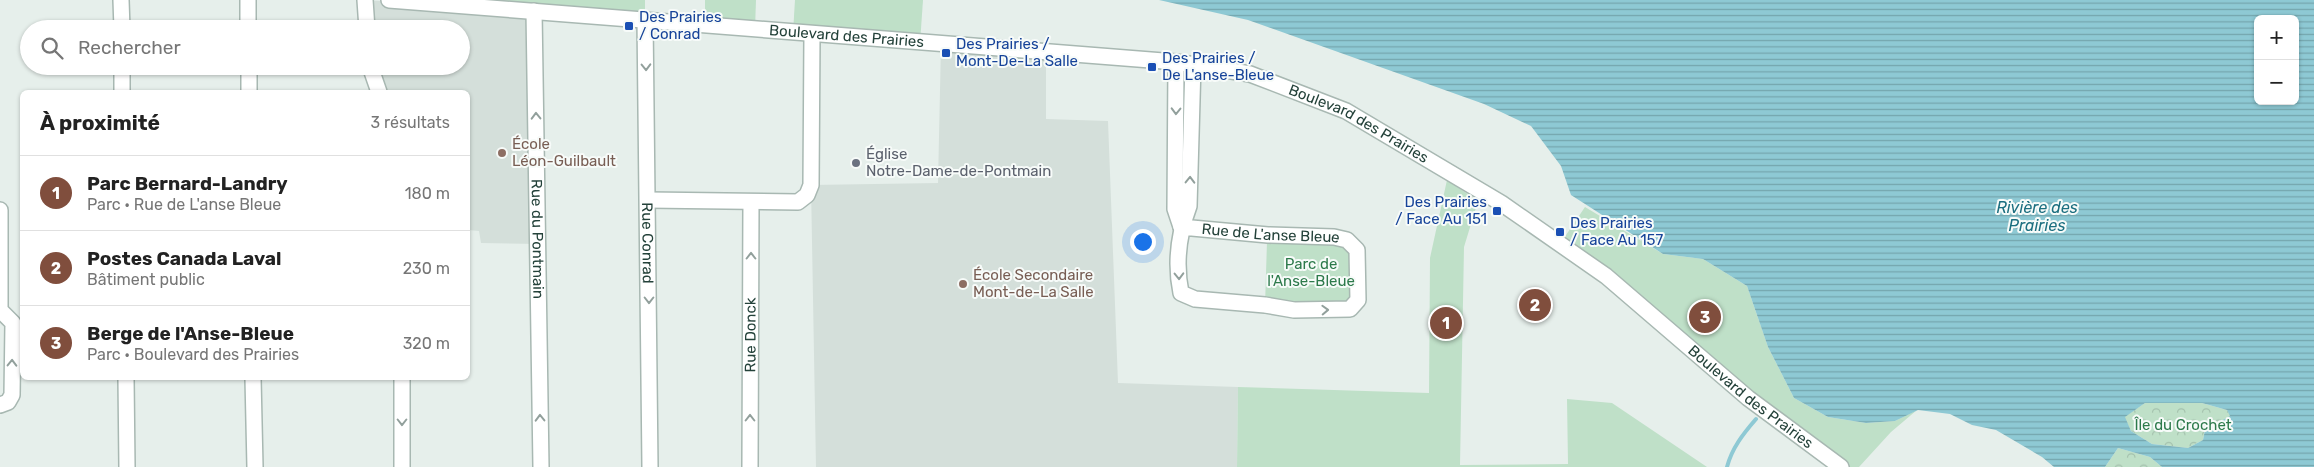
<!DOCTYPE html>
<html lang="fr">
<head>
<meta charset="utf-8">
<style>
	:root { --surface:#fff; --page:#f2f2f2; --text:#222; --muted:#767676; --line:#e0e0e0; --accent:#804e3d }
	body { margin:0; font-family:Rubik,sans-serif; background:var(--page); color:var(--text) }
	.controls { position:absolute; right:15px; top:15px; display:grid; overflow:hidden; border-radius:8px; box-shadow:0 1px 4px #0004 }
	.controls button { width:45px; height:45px; display:grid; place-items:center; padding:0; border:0; border-bottom:1px solid var(--line); background:var(--surface); color:var(--text); font:25px sans-serif }
	.you { position:absolute; left:1142px; top:241px; width:18px; height:18px; margin:-12px; border:4px solid #fff; border-radius:50%; background:#1a73e8; box-shadow:0 0 0 8px #1a73e833 }
	.badge { display:grid; place-items:center; width:32px; height:32px; border-radius:50%; background:var(--accent); color:#fff; font-size:16px; font-weight:700 }
	.pin { position:absolute; translate:-50% -50%; border:2px solid #fff; box-shadow:0 1px 5px #0006 }
	.list { margin:0; padding:0; list-style:none }
	h2 { display:flex; justify-content:space-between; align-items:center; height:65px; margin:0; padding:0 20px; font-size:21px }
	h2 small { font-size:16px; font-weight:400; color:var(--muted) }
	.list li { display:grid; grid-template-columns:32px 1fr auto; gap:15px; align-items:center; box-sizing:border-box; height:75px; padding:0 20px; border-top:1px solid var(--line) }
	.list b { display:block; font-size:19px; white-space:nowrap }
	.list p { margin:0; font-size:16px; white-space:nowrap; color:var(--muted) }
	.list em { font-size:16px; font-style:normal; color:var(--muted) }
	.icon { flex:none; width:28px; height:28px; fill:none; stroke:currentColor; stroke-width:2; stroke-linecap:round; stroke-linejoin:round }
	.map { position:relative; flex:none; width:2314px; height:467px; overflow:hidden }
	.search { position:absolute; background:var(--surface); box-shadow:0 1px 4px #0004; left:20px; top:20px; width:450px; height:55px; display:flex; align-items:center; gap:12px; box-sizing:border-box; padding:0 18px; border-radius:28px; color:var(--muted); font-size:19px }
	.panel { position:absolute; background:var(--surface); box-shadow:0 1px 4px #0004; left:20px; top:90px; width:450px; height:290px; border-radius:8px }
	.map>svg:first-child { display:block }
	.built { fill:#d4dfda }
	.green { fill:#bfe0c8 }
	.forest { fill:url(#forest-crowns) }
	.water { fill:url(#water-rules); fill-rule:evenodd }
	.lines { fill:none; stroke-linecap:round; stroke-linejoin:round }
	.stream { stroke:#8ec9d4; stroke-width:4 }
	.minor-casing { stroke:#a8b8b2; stroke-width:18 }
	.minor { stroke:#fff; stroke-width:15 }
	.oneway { stroke:#92a09c }
	.transit-dot { fill:#1a4fb4; stroke:#f7fbf9; stroke-width:2 }
	.education-dot { fill:#8d6e63; stroke:#f7fbf9; stroke-width:2 }
	.worship-dot { fill:#6b7280; stroke:#f7fbf9; stroke-width:2 }
	.labels { text-anchor:middle; dominant-baseline:central; stroke-width:4; stroke-linejoin:round; paint-order:stroke }
	.transit-label { font-size:15px; fill:#164399; stroke:#f7fbf9; text-anchor:start }
	.street-label { font-size:15px; fill:#24423a; stroke:#f7fbf9 }
	.education-label { font-size:15px; fill:#785e54; stroke:#f7fbf9; text-anchor:start }
	.worship-label { font-size:15px; fill:#5b616d; stroke:#f7fbf9; text-anchor:start }
	.park-label { font-size:15px; fill:#2d7a4b; stroke:#f7fbf9 }
	.water-label { font-size:16px; font-style:italic; fill:#1c6f80; stroke:#f7fbf9 }
</style>
</head>
<body>
<div class="map">
<svg width="2314" height="467" viewBox="0 0 2314 467">
	<defs>
		<pattern id="forest-crowns" width="20" height="18" patternUnits="userSpaceOnUse" patternTransform="scale(1.25)"><rect width="20" height="18" fill="#bfe0c8"/><path d="M2 6a3 3 0 1 1 6 0M12 15a3 3 0 1 1 6 0" fill="none" stroke="#a4c1ad"/></pattern>
		<pattern id="water-rules" width="6" height="5" patternUnits="userSpaceOnUse" patternTransform="scale(1.25)"><rect width="6" height="5" fill="#8ec9d4"/><path d="M0 2.5h6" fill="none" stroke="#74a5ad"/></pattern>
	</defs>
	<rect width="100%" height="100%" fill="#e6efeb"/>
	<g class="built">
		<path d="M365 0 534 11 538 244 481 243 479 231 468 230V92H379L370 66H461V29H367Z"/>
		<path d="M941 44 1046 53V119L1108 121 1118 383 1238 387 1237 467H816L811 185 938 183Z"/>
	</g>
	<g class="green">
		<path d="M488 0H645V19L488 7Z"/>
		<path d="M705 0H756L755 29 705 24Z"/>
		<path d="M795 0H923L920 43 793 33Z"/>
		<path d="M1447 180 1478 201 1464 247 1460 465 1568 464 1567 399 1612 403 1707 467H1237L1238 387 1429 393 1430 258Z"/>
		<path d="M1585 207 1663 254 1703 259 1747 286 1768 347 1794 398 1828 417 1866 423 1895 421 1917 410 1891 432 1859 467H1841L1560 244Z"/>
		<path d="M1334 237 1357 250 1350 309 1265 305 1267 241Z"/>
	</g>
	<g class="forest">
		<path d="M2145 403H2202L2227 410 2231 416 2205 430 2203 440 2188 448 2152 444 2131 431 2124 417Z"/>
		<path d="M2118 448 2150 457 2162 467H2105Z"/>
	</g>
	<path class="water" d="M1159 0H2314V467H2162L2150 457 2118 448 2105 467H2054L2042 457 1996 430 1972 425 1950 414 1918 410 1895 421 1866 423 1828 417 1794 398 1768 347 1747 286 1703 259 1663 254 1571 195 1561 166 1531 126 1484 104 1248 20ZM2258 19H2295V101H2258ZM2145 403H2202L2227 410 2230 416 2205 430 2203 440 2188 448 2152 444 2131 431 2125 417Z"/>
	<g class="lines">
		<path class="stream" d="M1727 467C1732 448 1743 434 1756 419"/>
		<g class="minor-casing">
			<g id="minor">
				<path d="M121 0 122 29"/>
				<path d="M248 0V29"/>
				<path d="M365 0 367 29"/>
				<path id="s1" d="M389 0 1176 62 1250 74 1346 111 1501 203 1606 276 1748 398 1841 467"/>
				<path id="s2" d="M534 11 541 467"/>
				<path id="s3" d="M645 19 650 467"/>
				<path d="M1176 62 1175 209 1181 227"/>
				<path d="M122 66V92"/>
				<path d="M249 66V92"/>
				<path d="M370 66 379 92"/>
				<path d="M648 200 798 202 807 195 811 185 812 35"/>
				<path d="M0 210V310L13 323 12 395 8 402 0 405"/>
				<path id="s4" d="M1181 227 1268 235 1334 237 1347 240 1357 250 1358 300 1350 309 1294 310 1265 305 1195 299 1181 293C1175 264 1179 233 1189 206L1193 64"/>
				<path d="M126 378 127 467"/>
				<path d="M253 378 255 467"/>
				<path d="M402 378V467"/>
				<path id="s5" d="M750 467 751 202"/>
			</g>
		</g>
		<use href="#minor" class="minor"/>
	</g>
	<defs><path id="oneway-chevron" d="M-2-3.5L2.5 0L-2 3.5" fill="none" stroke-width="1.6" stroke-linecap="round" stroke-linejoin="round" transform="scale(1.25)"/></defs>
	<g class="oneway">
		<use href="#oneway-chevron" transform="translate(646 67) rotate(89)"/>
		<use href="#oneway-chevron" transform="translate(1176 111) rotate(91)"/>
		<use href="#oneway-chevron" transform="translate(536 116) rotate(-91)"/>
		<use href="#oneway-chevron" transform="translate(1190 180) rotate(-89)"/>
		<use href="#oneway-chevron" transform="translate(751 256) rotate(-90)"/>
		<use href="#oneway-chevron" transform="translate(1179 276) rotate(89)"/>
		<use href="#oneway-chevron" transform="translate(649 300) rotate(90)"/>
		<use href="#oneway-chevron" transform="translate(1325 310) rotate(-2)"/>
		<use href="#oneway-chevron" transform="translate(12 363) rotate(-89)"/>
		<use href="#oneway-chevron" transform="translate(540 418) rotate(-91)"/>
		<use href="#oneway-chevron" transform="translate(750 418) rotate(-90)"/>
		<use href="#oneway-chevron" transform="translate(402 422) rotate(90)"/>
	</g>
	<g class="transit-dot">
		<rect x="624" y="21" width="10" height="10" rx="2.5"/>
		<rect x="941" y="48" width="10" height="10" rx="2.5"/>
		<rect x="1147" y="62" width="10" height="10" rx="2.5"/>
		<rect x="1492" y="206" width="10" height="10" rx="2.5"/>
		<rect x="1555" y="227" width="10" height="10" rx="2.5"/>
	</g>
	<g class="education-dot">
		<circle cx="502" cy="153" r="5"/>
		<circle cx="963" cy="284" r="5"/>
	</g>
	<circle class="worship-dot" cx="856" cy="163" r="5"/>
	<g class="labels">
		<g class="transit-label">
			<text x="639" y="17">Des Prairies<tspan x="639" dy="17">/ Conrad</tspan></text>
			<text x="956" y="44">Des Prairies /<tspan x="956" dy="17">Mont-De-La Salle</tspan></text>
			<text x="1162" y="58">Des Prairies /<tspan x="1162" dy="17">De L'anse-Bleue</tspan></text>
			<text x="1487" y="202" text-anchor="end">Des Prairies<tspan x="1487" dy="17">/ Face Au 151</tspan></text>
			<text x="1570" y="223">Des Prairies<tspan x="1570" dy="17">/ Face Au 157</tspan></text>
		</g>
		<g class="street-label">
			<text stroke="none"><textPath href="#s1" startOffset="459">Boulevard des Prairies</textPath></text>
			<text stroke="none"><textPath href="#s1" startOffset="984">Boulevard des Prairies</textPath></text>
			<text stroke="none"><textPath href="#s4" startOffset="90">Rue de L'anse Bleue</textPath></text>
			<text stroke="none"><textPath href="#s2" startOffset="228">Rue du Pontmain</textPath></text>
			<text stroke="none"><textPath href="#s3" startOffset="224">Rue Conrad</textPath></text>
			<text stroke="none"><textPath href="#s5" startOffset="132">Rue Donck</textPath></text>
			<text stroke="none"><textPath href="#s1" startOffset="1464">Boulevard des Prairies</textPath></text>
		</g>
		<g class="education-label">
			<text x="512" y="144">École<tspan x="512" dy="17">Léon-Guilbault</tspan></text>
			<text x="973" y="275">École Secondaire<tspan x="973" dy="17">Mont-de-La Salle</tspan></text>
		</g>
		<g class="worship-label">
			<text x="866" y="154">Église<tspan x="866" dy="17">Notre-Dame-de-Pontmain</tspan></text>
		</g>
		<g class="park-label">
			<text x="1311" y="264">Parc de<tspan x="1311" dy="17">l'Anse-Bleue</tspan></text>
			<text x="2183" y="425">Île du Crochet</text>
		</g>
		<g class="water-label">
			<text x="2037" y="207">Rivière des<tspan x="2037" dy="18">Prairies</tspan></text>
		</g>
	</g>
</svg>
<div class="controls">
<button>+</button>
<button>−</button>
</div>
<div class="you"></div>
<div class="pin badge" style="left:1446px;top:323px">1</div>
<div class="pin badge" style="left:1535px;top:305px">2</div>
<div class="pin badge" style="left:1705px;top:317px">3</div>
<div class="search"><svg class="icon" aria-label="search" viewBox="0 0 24 24"><circle cx="10" cy="10" r="6"/><path d="M15 15l6 6"/></svg>Rechercher</div>
<section class="panel">
<h2>À proximité<small>3 résultats</small></h2>
<ul class="list">
<li><span class="badge">1</span><div><b>Parc Bernard-Landry</b><p>Parc · Rue de L'anse Bleue</p></div><em>180 m</em></li>
<li><span class="badge">2</span><div><b>Postes Canada Laval</b><p>Bâtiment public</p></div><em>230 m</em></li>
<li><span class="badge">3</span><div><b>Berge de l'Anse-Bleue</b><p>Parc · Boulevard des Prairies</p></div><em>320 m</em></li>
</ul>
</section>
</div>
</body>
</html>
